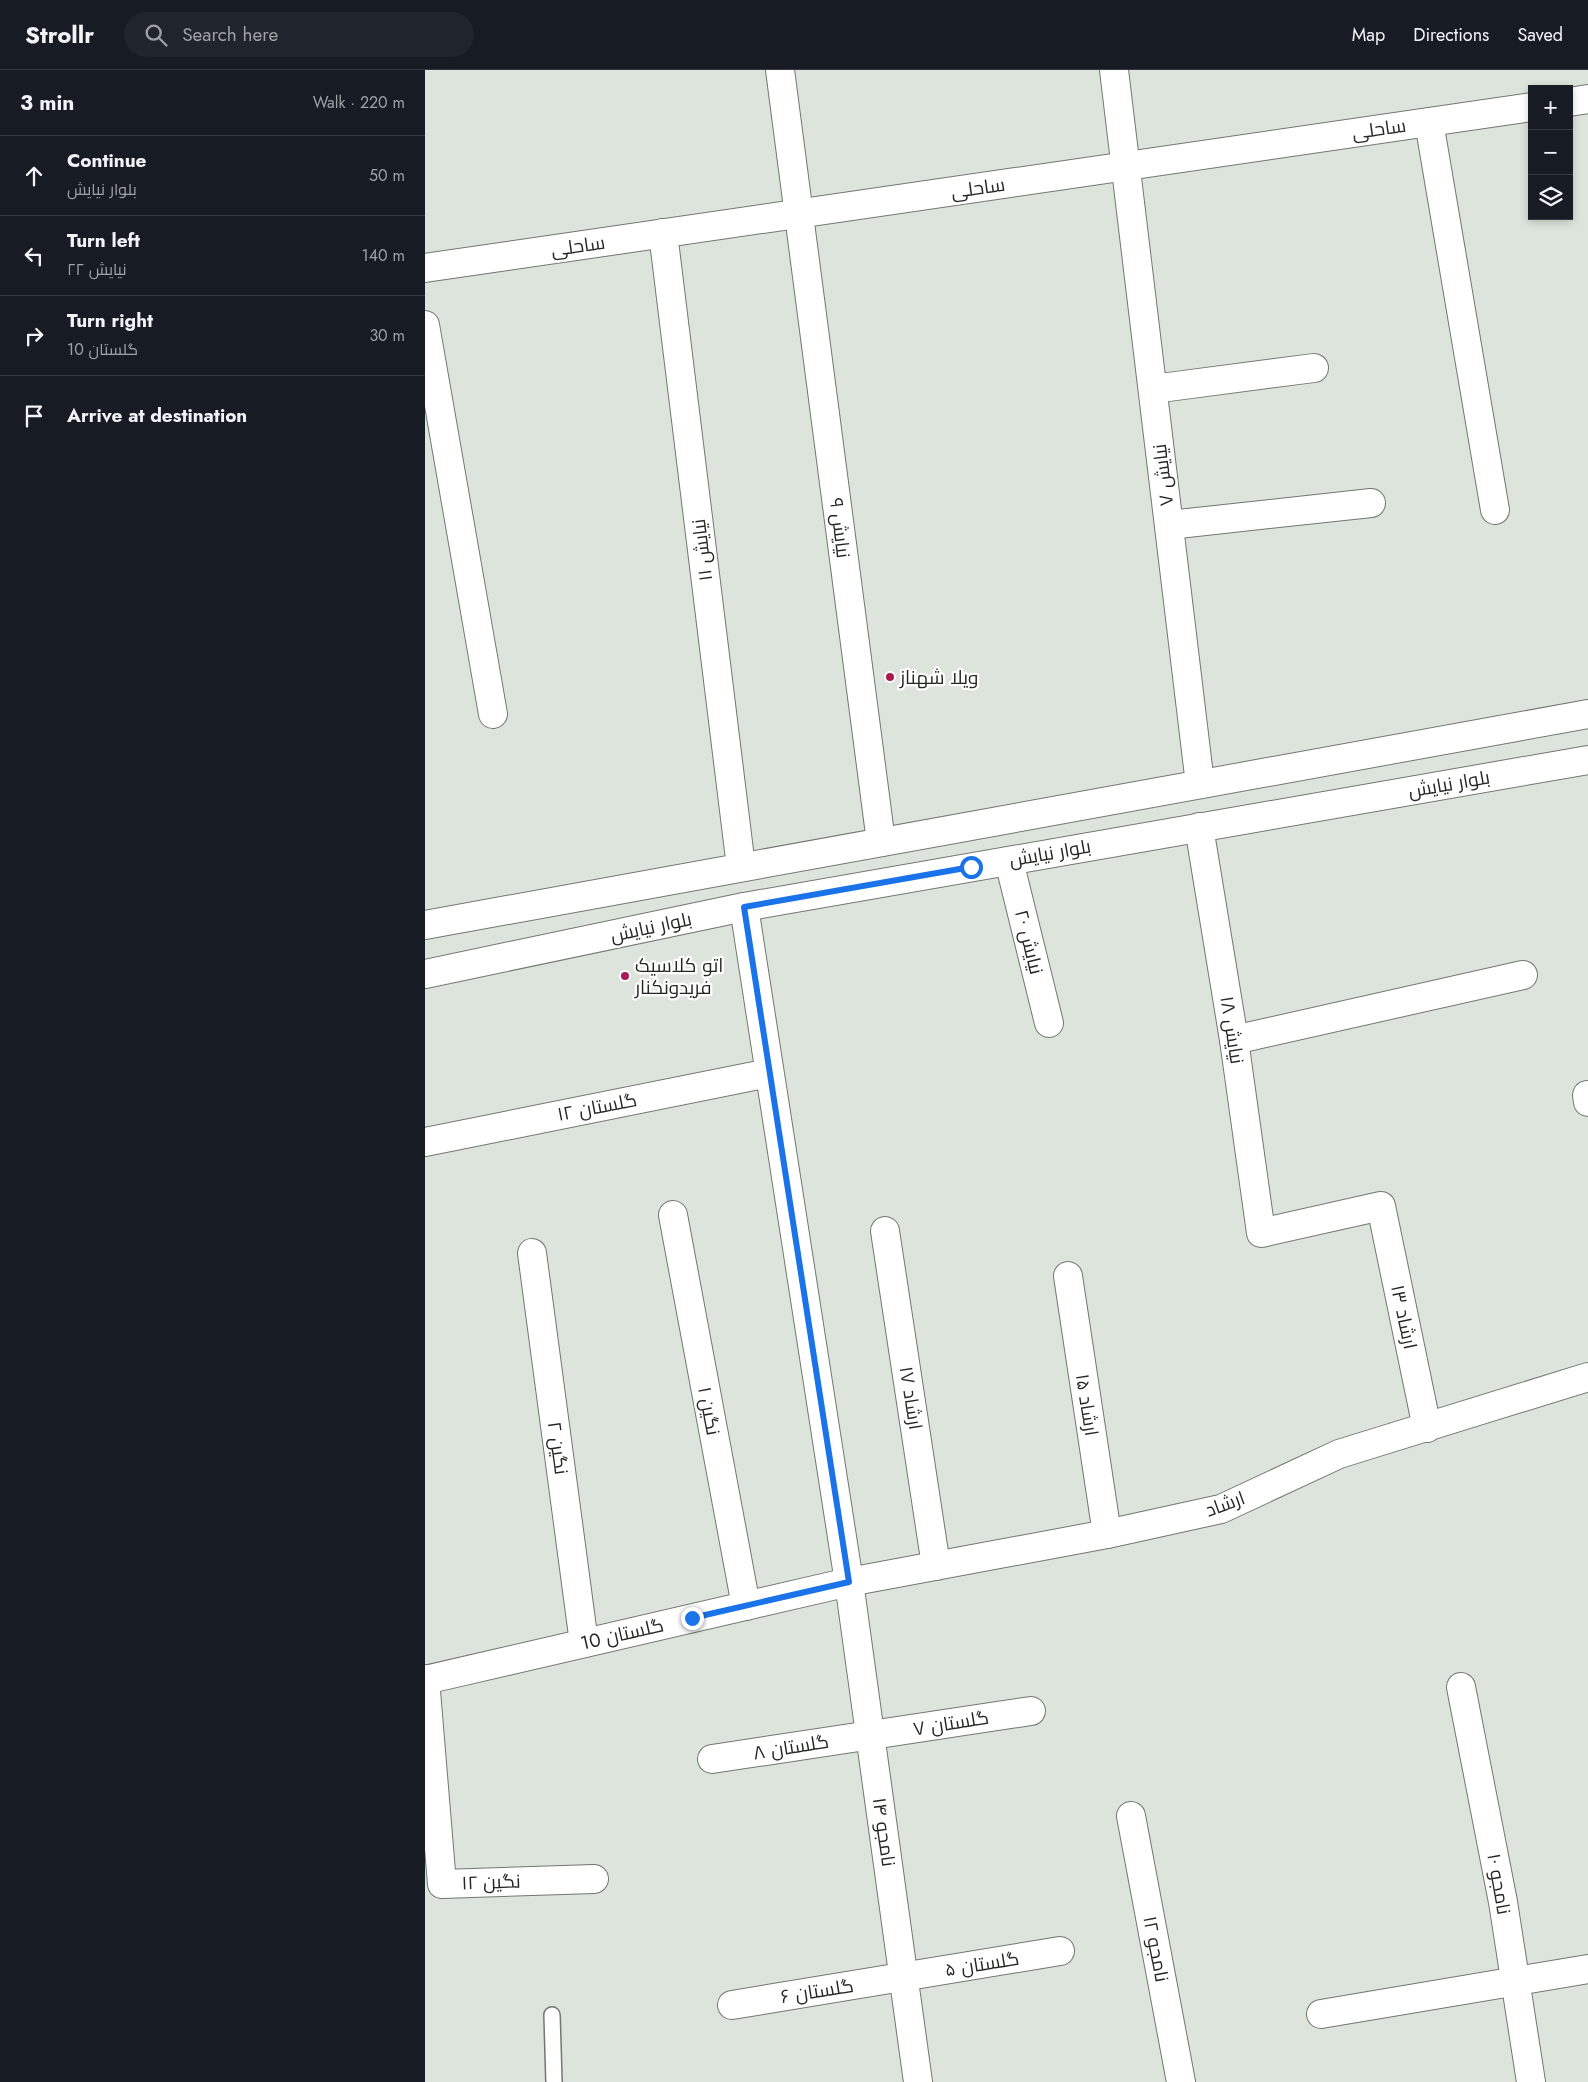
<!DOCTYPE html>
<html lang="en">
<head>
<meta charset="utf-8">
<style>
	:root { --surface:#171b24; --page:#20242c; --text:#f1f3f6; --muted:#9ea1a6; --line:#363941 }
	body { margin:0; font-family:Jost,Cairo,sans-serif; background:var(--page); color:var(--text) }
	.controls { position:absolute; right:15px; top:15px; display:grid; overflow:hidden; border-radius:0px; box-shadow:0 2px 8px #0003 }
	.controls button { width:45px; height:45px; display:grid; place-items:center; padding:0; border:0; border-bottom:1px solid var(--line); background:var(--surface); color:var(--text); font:25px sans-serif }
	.stop { position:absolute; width:15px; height:15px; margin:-11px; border:4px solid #1a73e8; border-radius:50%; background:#fff }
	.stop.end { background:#1a73e8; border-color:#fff; box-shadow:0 1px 5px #0008 }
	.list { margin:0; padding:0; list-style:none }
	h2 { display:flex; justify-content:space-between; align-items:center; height:65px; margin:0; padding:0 20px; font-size:21px }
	h2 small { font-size:16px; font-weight:400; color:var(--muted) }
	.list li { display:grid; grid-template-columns:32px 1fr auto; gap:15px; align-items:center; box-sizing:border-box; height:80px; padding:0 20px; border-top:1px solid var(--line) }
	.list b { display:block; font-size:19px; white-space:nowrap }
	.list p { margin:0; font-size:16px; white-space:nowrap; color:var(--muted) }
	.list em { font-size:16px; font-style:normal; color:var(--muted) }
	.icon { flex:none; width:28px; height:28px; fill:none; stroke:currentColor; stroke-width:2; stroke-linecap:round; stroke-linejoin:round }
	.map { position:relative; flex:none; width:1163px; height:2012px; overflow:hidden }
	header { display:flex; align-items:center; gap:30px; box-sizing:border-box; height:70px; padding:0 25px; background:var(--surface); border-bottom:1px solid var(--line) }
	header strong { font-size:24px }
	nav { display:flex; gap:28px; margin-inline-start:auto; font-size:18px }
	.search { width:350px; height:45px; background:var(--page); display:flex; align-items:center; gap:12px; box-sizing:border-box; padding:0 18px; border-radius:28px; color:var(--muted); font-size:19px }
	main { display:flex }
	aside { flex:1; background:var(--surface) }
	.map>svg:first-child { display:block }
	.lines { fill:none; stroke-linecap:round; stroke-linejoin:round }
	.lane-casing { stroke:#707870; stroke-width:18 }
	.street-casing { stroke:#707870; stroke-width:30 }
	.secondary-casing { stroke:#707870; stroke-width:30 }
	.lane { stroke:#fff; stroke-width:15 }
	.street { stroke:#fff; stroke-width:28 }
	.secondary { stroke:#fff; stroke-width:28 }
	.route { stroke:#1a73e8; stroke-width:6 }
	.poi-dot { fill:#ab194e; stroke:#fff; stroke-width:2 }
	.labels { text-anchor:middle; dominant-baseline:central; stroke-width:4.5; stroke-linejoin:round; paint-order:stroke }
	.street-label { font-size:19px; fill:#242724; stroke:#fff }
	.poi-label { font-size:19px; fill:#242724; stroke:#fff; text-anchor:start }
</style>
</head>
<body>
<header>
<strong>Strollr</strong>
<div class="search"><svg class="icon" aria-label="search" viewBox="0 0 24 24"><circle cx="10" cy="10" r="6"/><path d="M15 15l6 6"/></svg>Search here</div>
<nav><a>Map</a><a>Directions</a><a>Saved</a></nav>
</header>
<main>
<aside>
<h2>3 min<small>Walk · 220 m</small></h2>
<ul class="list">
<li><svg class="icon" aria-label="ahead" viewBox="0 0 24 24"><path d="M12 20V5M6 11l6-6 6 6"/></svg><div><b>Continue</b><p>بلوار نیایش</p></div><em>50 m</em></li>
<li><svg class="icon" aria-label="left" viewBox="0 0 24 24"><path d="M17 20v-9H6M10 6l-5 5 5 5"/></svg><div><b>Turn left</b><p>نیایش ۲۲</p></div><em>140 m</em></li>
<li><svg class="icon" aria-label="right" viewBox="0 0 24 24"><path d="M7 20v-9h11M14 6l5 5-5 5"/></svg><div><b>Turn right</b><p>گلستان 10</p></div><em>30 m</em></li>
<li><svg class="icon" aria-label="arrive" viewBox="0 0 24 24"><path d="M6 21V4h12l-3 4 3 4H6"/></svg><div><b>Arrive at destination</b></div></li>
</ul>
</aside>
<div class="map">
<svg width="1163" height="2012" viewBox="0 0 1163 2012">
	<rect width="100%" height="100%" fill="#dce4db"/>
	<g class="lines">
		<g class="lane-casing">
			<path id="lane" d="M127 1945 129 2012"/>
		</g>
		<g class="street-casing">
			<g id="street">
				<path d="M355 0 456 772"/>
				<path d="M689 0 775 714"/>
				<path d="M1144 32 1163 29"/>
				<path d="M1004 52 1070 440"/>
				<path d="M238 163 316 797"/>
				<path d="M0 198 1107 37"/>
				<path d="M0 255 68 644"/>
				<path d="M728 319 889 298"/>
				<path d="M744 455 946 433"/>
				<path d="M774 757 809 970 836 1163 956 1136 1002 1358"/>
				<path d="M584 791 624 953"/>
				<path d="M319 837 424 1512 493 2012"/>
				<path d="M809 970 1098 905"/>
				<path d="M1162 1025 1163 1032"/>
				<path d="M0 1072 344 1003"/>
				<path d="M248 1145 321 1536"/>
				<path d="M460 1161 511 1496"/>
				<path d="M107 1183 159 1573"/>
				<path d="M643 1206 682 1464"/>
				<path d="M0 1609 17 1814 169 1809"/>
				<path d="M1036 1617 1078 1832 1106 2012"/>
				<path d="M287 1689 606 1641"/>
				<path d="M706 1746 756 2012"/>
				<path d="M307 1935 635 1881"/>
				<path d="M896 1944 1163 1899"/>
			</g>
		</g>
		<g class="secondary-casing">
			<g id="secondary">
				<path d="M0 855 1163 644"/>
				<path d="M0 904 319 837 1163 690"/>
				<path d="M0 1610 424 1512 682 1464 796 1439 914 1384 1163 1307"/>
			</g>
		</g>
		<use href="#lane" class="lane"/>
		<use href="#street" class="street"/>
		<use href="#secondary" class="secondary"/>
	</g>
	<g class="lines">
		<path class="route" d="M267 1548 424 1512 319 837 546 797"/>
	</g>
	<g class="poi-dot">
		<circle cx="465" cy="607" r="5"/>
		<circle cx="200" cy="906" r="5"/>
	</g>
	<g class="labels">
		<g class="street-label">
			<text transform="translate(954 59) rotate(-8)">ساحلی</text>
			<text transform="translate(553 118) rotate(-8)">ساحلی</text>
			<text transform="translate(153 176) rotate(-8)">ساحلی</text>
			<text transform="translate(738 405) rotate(-97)">نیایش ۷</text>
			<text transform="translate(415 458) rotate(83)">نیایش ۹</text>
			<text transform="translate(277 480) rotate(-97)">نیایش ۱۱</text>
			<text transform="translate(1024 714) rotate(-10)">بلوار نیایش</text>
			<text transform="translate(625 783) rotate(-10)">بلوار نیایش</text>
			<text transform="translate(226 857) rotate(-12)">بلوار نیایش</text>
			<text transform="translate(604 872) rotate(76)">نیایش ۲۰</text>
			<text transform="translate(807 960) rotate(81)">نیایش ۱۸</text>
			<text transform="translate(172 1037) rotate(-11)">گلستان ۱۲</text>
			<text transform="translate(979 1247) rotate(78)">ارشاد ۱۳</text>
			<text transform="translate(486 1328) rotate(81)">ارشاد ۱۷</text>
			<text transform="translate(662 1335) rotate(81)">ارشاد ۱۵</text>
			<text transform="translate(284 1341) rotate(79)">نگین ۱</text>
			<text transform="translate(133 1378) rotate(82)">نگین ۲</text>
			<text transform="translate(800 1434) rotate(-20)">ارشاد</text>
			<text transform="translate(197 1564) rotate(-13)">گلستان 10</text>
			<text transform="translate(526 1653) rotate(-9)">گلستان ۷</text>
			<text transform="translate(366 1677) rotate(-9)">گلستان ۸</text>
			<text transform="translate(459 1762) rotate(82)">نامجو ۱۴</text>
			<text transform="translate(66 1812) rotate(-2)">نگین ۱۲</text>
			<text transform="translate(1074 1814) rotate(80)">نامجو ۱۰</text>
			<text transform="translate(731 1879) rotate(79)">نامجو ۱۲</text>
			<text transform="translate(557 1894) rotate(-9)">گلستان ۵</text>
			<text transform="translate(392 1921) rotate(-9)">گلستان ۶</text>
		</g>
		<g class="poi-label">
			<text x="475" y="607">ویلا شهناز</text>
			<text x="210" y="895">اتو کلاسیک<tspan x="210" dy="22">فریدونکنار</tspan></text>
		</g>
	</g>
</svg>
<div class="controls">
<button>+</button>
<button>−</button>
<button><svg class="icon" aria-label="layers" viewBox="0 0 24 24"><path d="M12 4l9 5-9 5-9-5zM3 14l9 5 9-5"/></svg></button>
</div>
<div class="stop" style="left:546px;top:797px"></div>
<div class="stop end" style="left:267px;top:1548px"></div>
</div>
</main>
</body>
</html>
